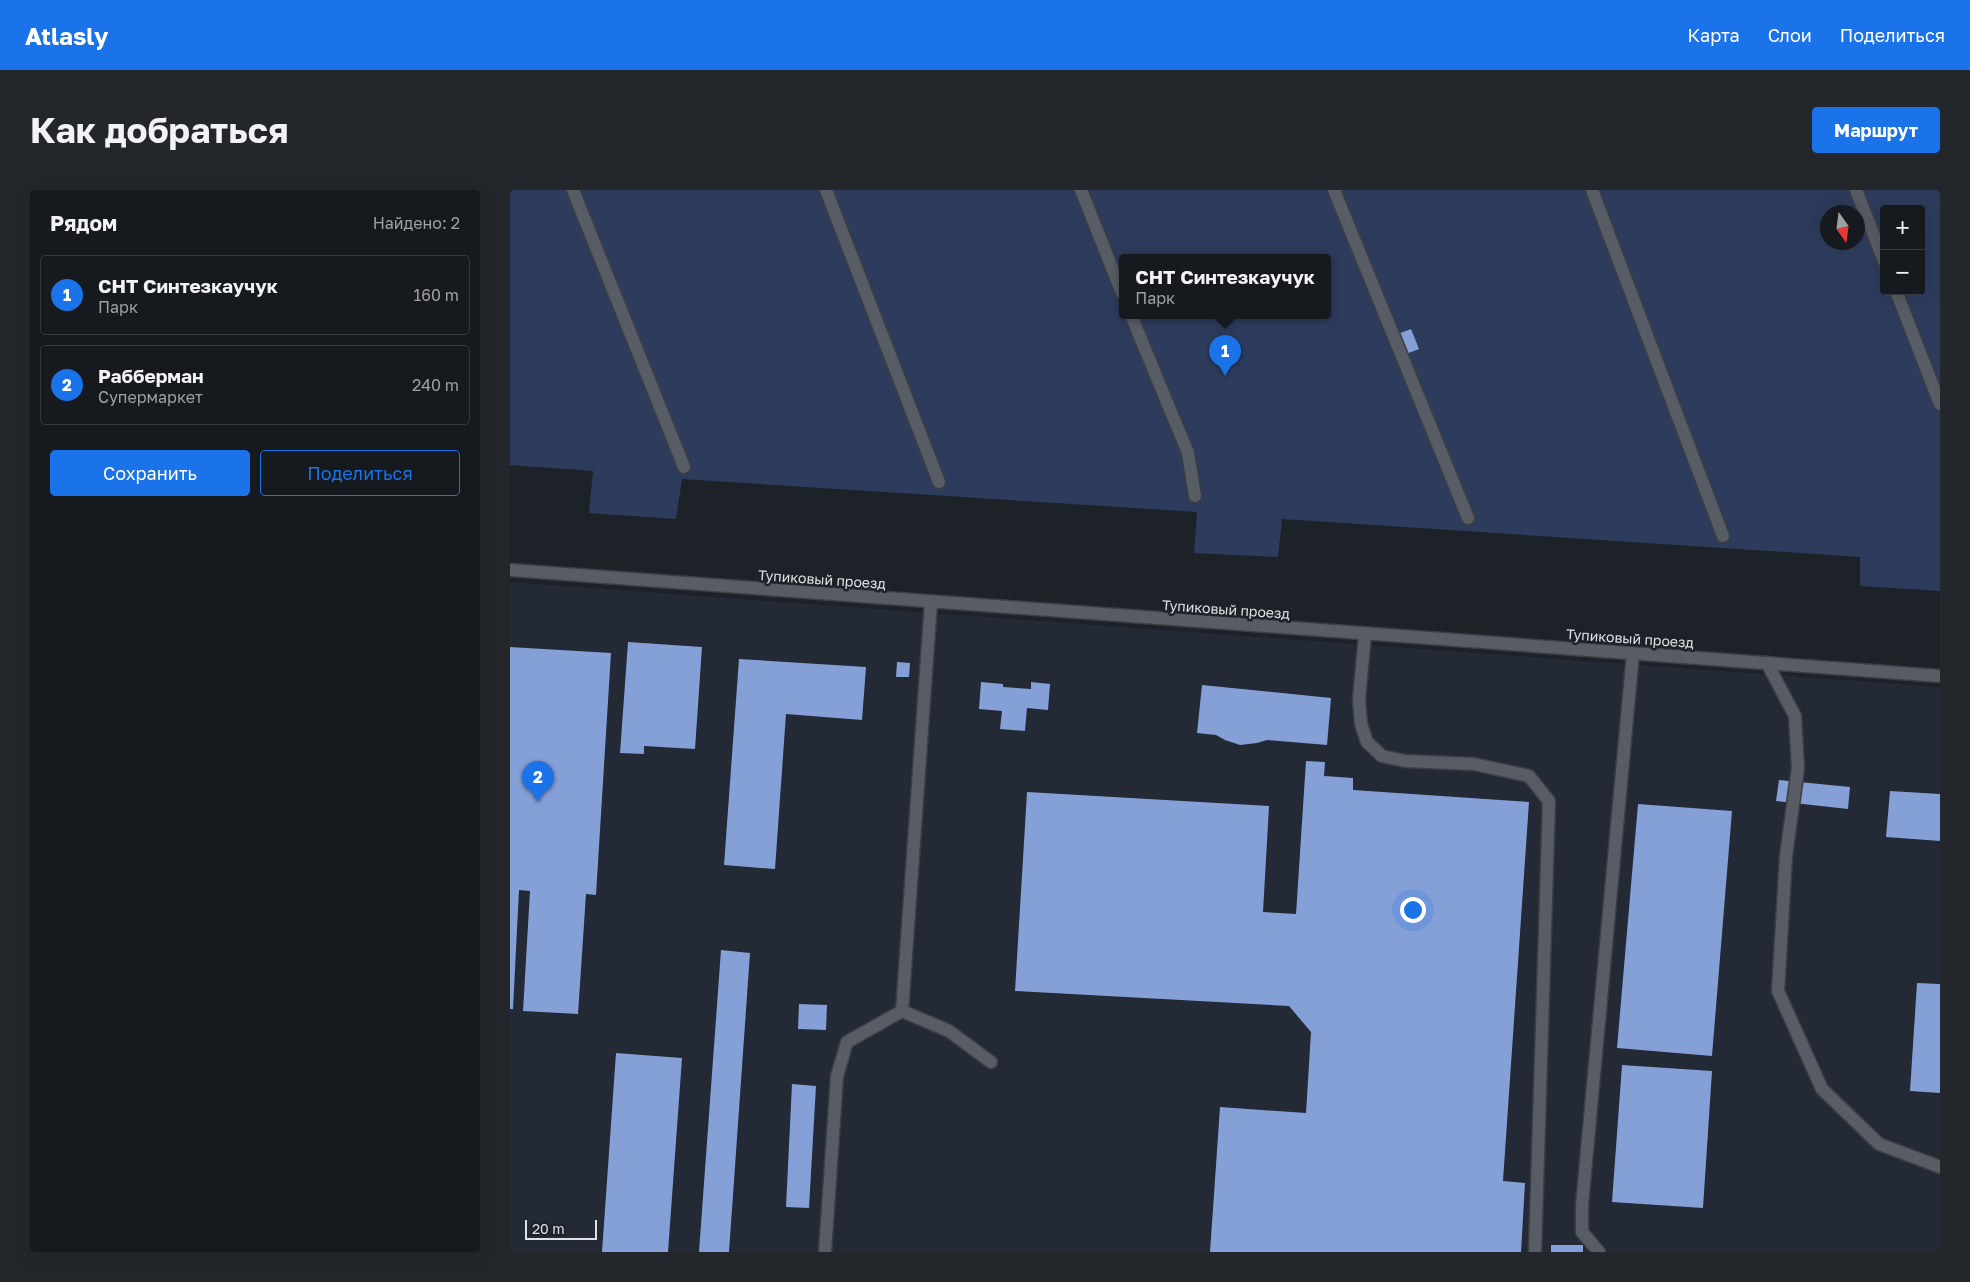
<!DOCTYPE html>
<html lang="ru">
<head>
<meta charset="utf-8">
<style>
	:root { --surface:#16191e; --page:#23262b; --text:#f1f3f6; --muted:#9ea0a4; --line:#35383c; --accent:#1a73e8 }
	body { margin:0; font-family:"Golos Text",sans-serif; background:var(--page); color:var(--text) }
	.controls { position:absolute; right:15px; top:15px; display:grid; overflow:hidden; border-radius:5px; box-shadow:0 5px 20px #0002 }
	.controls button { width:45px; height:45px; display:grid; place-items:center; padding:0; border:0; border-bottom:1px solid var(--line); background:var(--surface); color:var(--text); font:25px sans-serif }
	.compass { position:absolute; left:1310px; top:15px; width:45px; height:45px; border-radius:50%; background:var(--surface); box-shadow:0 5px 20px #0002; rotate:166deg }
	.scale { position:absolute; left:15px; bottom:12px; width:72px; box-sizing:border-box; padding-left:5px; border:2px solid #dfe1e6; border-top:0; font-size:14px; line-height:18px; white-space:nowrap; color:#dfe1e6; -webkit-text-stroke:4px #1d2128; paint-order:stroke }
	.you { position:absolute; left:902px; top:719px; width:18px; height:18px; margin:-12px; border:4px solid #fff; border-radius:50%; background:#1a73e8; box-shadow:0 0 0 8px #1a73e833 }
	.badge { display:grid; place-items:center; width:32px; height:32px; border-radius:50%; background:var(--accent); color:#fff; font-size:16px; font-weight:700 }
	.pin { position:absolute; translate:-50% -41px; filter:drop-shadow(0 1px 2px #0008) }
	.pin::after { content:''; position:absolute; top:26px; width:18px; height:15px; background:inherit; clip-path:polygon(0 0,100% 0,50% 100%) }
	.popup { position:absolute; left:609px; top:64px; width:212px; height:65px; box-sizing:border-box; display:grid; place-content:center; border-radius:5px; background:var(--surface); filter:drop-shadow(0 1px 4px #0005); font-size:16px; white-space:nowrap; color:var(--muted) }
	.popup b { font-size:19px; color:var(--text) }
	.popup::after { content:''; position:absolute; left:50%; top:100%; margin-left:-10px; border:10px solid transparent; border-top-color:var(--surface) }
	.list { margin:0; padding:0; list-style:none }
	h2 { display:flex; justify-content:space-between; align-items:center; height:65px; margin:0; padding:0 20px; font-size:21px }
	h2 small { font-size:16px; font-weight:400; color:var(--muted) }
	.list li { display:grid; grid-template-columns:32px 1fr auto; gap:15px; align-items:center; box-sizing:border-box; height:80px; margin:0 10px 10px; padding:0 10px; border:1px solid var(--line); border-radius:5px }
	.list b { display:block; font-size:19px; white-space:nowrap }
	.list p { margin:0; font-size:16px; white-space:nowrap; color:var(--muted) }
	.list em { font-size:16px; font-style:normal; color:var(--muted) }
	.actions { display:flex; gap:10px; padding:15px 20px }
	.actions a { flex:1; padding:11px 0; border:1px solid var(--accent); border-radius:5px; text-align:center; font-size:18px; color:var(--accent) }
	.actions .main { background:var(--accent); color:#fff }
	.map { position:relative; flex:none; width:1430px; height:1062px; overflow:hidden; border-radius:5px }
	header { display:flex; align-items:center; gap:30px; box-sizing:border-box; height:70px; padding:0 25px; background:var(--accent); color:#fff }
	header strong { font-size:24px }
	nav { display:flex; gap:28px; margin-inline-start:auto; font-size:18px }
	.intro { display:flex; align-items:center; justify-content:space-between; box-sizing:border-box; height:120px; padding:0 30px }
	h1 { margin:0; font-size:35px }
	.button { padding:12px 22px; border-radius:5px; background:var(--accent); color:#fff; font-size:18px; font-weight:700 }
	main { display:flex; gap:30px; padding:0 30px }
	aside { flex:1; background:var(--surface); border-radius:5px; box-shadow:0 5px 20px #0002 }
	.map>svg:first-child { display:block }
	.built { fill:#232935 }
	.green { fill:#2d3c5c; fill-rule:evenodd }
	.building { fill:#859fd7 }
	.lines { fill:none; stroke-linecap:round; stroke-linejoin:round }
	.minor-casing { stroke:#3c3e44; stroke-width:15 }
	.minor { stroke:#585c64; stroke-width:12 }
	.labels { text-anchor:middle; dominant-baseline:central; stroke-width:5; stroke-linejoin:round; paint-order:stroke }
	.street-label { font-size:14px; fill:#dfe1e6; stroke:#1d2128 }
</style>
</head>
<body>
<header>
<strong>Atlasly</strong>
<nav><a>Карта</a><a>Слои</a><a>Поделиться</a></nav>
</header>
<div class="intro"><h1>Как добраться</h1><a class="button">Маршрут</a></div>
<main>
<aside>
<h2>Рядом<small>Найдено: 2</small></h2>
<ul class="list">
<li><span class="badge">1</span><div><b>СНТ Синтезкаучук</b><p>Парк</p></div><em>160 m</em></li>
<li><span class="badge">2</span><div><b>Рабберман</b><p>Супермаркет</p></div><em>240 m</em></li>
</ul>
<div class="actions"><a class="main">Сохранить</a><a>Поделиться</a></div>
</aside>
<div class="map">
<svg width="1430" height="1062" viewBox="0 0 1430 1062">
	<rect width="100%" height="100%" fill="#1d2128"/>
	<path class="built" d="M0 392 1430 497V1062H0Z"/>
	<path class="green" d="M0 0H1430V401L1350 396V367L772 329 768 367 684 363 687 322 172 289 166 329 79 323 83 281 0 275ZM1374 19H1411V101H1374ZM1318 22H1348V52H1318ZM612 67H818V125H612Z"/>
	<g class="building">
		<path d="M901 139 909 159 896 164 888 144Z"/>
		<path d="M118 452 192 457 185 559 134 556V564L110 563Z"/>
		<path d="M0 457 101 463 86 705 76 704 68 824 13 821 20 701 9 700 3 819H0Z"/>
		<path d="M229 469 356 477 352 530 276 524 265 679 214 675Z"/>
		<path d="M387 472 400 473 399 487H386Z"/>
		<path d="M471 492 493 494V497L521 499V492L540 494 538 520 517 518 515 541 490 539 492 521 469 519Z"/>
		<path d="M692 495 821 508 817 555 757 550 747 553 730 555 715 550 706 545 687 543Z"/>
		<path d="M796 571 815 572 814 586 843 588V600L1019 612 993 991 1015 993 1011 1062H700L710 917 796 923 801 842 779 816 505 801 517 602 759 616 753 722 786 724Z"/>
		<path d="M1269 590 1340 597 1338 619 1266 611Z"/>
		<path d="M1380 601 1430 604V651L1376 647Z"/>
		<path d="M1128 614 1222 621 1202 866 1107 858Z"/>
		<path d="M211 760 240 763 219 1062H189Z"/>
		<path d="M1407 793 1430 794V903L1400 901Z"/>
		<path d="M289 814 317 815 316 840 288 839Z"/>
		<path d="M106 863 172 868 158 1062H92Z"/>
		<path d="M1112 875 1202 881 1193 1018 1102 1012Z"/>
		<path d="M282 894 306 896 299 1018 276 1017Z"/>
		<rect x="1041" y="1055" width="32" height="7"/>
	</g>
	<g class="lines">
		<g class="minor-casing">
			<g id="minor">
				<path d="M63 0 174 277"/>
				<path d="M316 0 429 292"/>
				<path d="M571 0 612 103"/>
				<path d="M824 0 958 328"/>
				<path d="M1082 0 1213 346"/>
				<path d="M1346 0 1374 71"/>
				<path d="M1386 101 1430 214"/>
				<path d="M621 125 678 263 685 306"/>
				<path d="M0 380 1430 486"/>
				<path d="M855 444 849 510 851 534 857 552 872 566 895 571 964 574 1019 586 1039 611 1025 1062"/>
				<path d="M1257 473 1285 526 1288 578 1276 666 1268 801 1312 899 1369 954 1430 977"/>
				<path d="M392 821 421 412"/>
				<path d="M315 1062 327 886 337 852 392 821 439 841 481 872"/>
				<path d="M1089 1062 1072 1042V1015L1123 463"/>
			</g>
		</g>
		<use href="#minor" class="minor"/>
	</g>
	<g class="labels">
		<g class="street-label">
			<text transform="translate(312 389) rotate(4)">Тупиковый проезд</text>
			<text transform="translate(716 419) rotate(4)">Тупиковый проезд</text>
			<text transform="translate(1120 448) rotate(4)">Тупиковый проезд</text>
		</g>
	</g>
</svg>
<div class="controls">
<button>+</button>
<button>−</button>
</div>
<svg class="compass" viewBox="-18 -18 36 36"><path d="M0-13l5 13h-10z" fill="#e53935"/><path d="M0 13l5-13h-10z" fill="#9ea0a4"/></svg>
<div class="scale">20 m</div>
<div class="you"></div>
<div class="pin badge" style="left:715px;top:186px">1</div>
<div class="popup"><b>СНТ Синтезкаучук</b>Парк</div>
<div class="pin badge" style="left:28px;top:612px">2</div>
</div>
</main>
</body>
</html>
